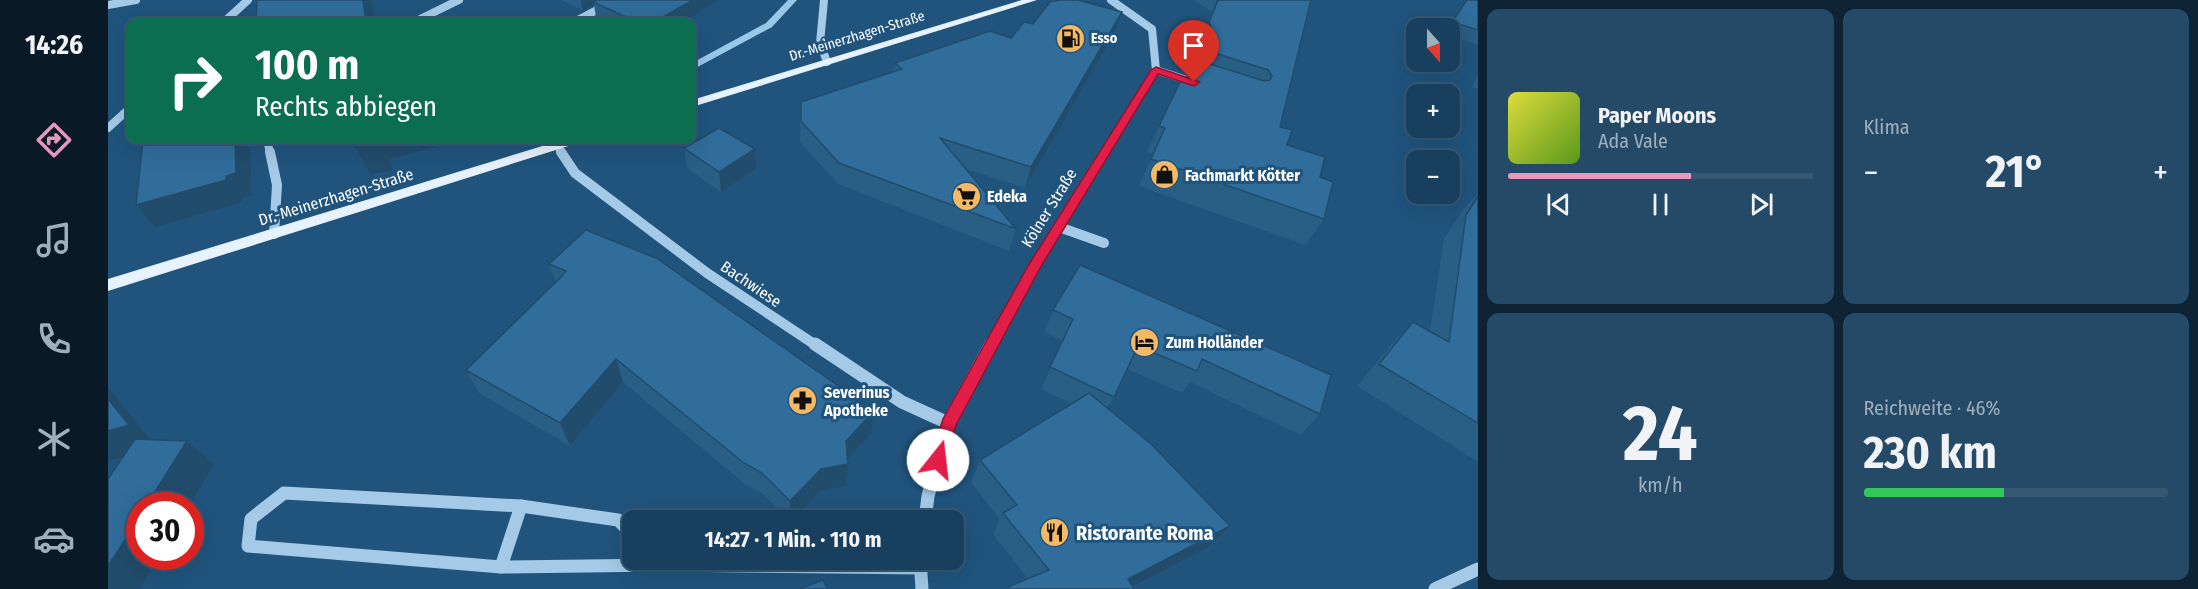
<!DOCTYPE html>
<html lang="de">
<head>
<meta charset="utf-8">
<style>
	body { margin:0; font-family:"Fira Sans Condensed",sans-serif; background:#254a67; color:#f1f3f6; height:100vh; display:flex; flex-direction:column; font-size:22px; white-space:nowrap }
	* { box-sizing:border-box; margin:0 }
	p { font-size:20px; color:#9fafbc }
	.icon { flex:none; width:33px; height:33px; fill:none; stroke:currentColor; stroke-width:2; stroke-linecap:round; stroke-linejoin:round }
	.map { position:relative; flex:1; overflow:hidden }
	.sheet { display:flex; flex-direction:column; gap:9px; padding:9px; background:#0d2334; width:720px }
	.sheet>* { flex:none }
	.banner { position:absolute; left:18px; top:18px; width:570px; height:126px; border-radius:12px; box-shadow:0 6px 24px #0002,0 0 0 2px #365873; background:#0b6e4f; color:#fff; overflow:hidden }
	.needle { width:39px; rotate:159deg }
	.buttons { position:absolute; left:1298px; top:18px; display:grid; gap:12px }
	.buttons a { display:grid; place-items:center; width:54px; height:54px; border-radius:12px; background:#183f5e; box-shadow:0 6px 24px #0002,0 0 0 2px #365873; font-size:30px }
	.speed { position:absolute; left:18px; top:492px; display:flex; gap:12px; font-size:30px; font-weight:700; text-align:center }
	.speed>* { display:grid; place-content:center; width:78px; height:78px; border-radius:50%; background:#183f5e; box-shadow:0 6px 24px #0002,0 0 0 2px #365873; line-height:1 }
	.speed .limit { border:9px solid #d22; background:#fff; color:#111 }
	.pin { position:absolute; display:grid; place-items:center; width:51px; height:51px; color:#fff; margin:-62px -26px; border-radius:50% 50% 50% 0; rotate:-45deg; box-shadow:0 0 6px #0007 }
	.pin .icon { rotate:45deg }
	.me { position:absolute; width:66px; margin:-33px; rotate:16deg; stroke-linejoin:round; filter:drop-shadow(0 0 4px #0008) }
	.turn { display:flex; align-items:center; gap:21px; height:126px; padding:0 30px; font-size:27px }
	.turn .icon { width:78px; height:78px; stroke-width:2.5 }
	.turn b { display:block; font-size:42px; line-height:51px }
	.big { font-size:45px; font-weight:700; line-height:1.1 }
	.sheet .tile { flex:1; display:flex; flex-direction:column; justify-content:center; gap:9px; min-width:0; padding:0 21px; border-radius:12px; background:#254a67 }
	.sheet .dial { align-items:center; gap:0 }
	.dial b { font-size:78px; line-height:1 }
	.song { display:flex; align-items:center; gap:18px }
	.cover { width:72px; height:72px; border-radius:9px; background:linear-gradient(135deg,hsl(60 70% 55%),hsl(90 70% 35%)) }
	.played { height:6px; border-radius:3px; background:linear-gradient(90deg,#e797bd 60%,#365873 60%) }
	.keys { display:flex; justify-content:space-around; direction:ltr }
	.heat { display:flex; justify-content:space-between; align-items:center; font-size:33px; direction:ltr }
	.charge { height:9px; border-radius:4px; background:linear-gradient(90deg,#34c759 46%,#365873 0) }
	.sheet .tiles { flex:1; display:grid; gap:9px; grid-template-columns:repeat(2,1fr) }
	.trip { position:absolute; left:514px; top:510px; width:342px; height:60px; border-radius:12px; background:#183f5e; box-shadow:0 6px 24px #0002,0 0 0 2px #365873; font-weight:700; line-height:60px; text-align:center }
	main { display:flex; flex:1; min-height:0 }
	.tab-bar { display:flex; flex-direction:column; width:108px; justify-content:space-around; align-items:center; background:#0a1926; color:#9fafbc }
	.tab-bar .icon { width:42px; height:42px }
	.tab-bar .current { color:#e797bd }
	.tab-bar b { font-size:27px; color:#f1f3f6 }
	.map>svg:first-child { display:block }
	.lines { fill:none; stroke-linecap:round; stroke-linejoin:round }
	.stream { fill:#98c7e8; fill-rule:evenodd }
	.minor-far2 { stroke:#a4cae7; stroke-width:8 }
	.minor-far1 { stroke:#a4cae7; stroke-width:10 }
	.minor { stroke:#a4cae7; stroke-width:13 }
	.major { fill:#e6f2fd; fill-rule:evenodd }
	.wall { fill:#295e85 }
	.shaded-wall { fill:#224c6c }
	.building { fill:#306d9b; stroke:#224c6c; stroke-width:1.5 }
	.route { fill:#e11d48; stroke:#92132f; stroke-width:1.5 }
	.labels { text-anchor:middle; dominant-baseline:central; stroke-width:6; stroke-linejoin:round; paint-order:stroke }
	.far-street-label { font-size:14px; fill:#fff; stroke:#20547d }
	.far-poi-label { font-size:14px; font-weight:bold; fill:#fff; stroke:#20547d; text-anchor:start }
	.poi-label { font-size:16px; font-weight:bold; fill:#fff; stroke:#20547d; text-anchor:start }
	.street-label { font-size:16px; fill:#fff; stroke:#20547d }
	.near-poi-label { font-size:20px; font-weight:bold; fill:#fff; stroke:#20547d; text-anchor:start }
</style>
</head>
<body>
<main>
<nav class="tab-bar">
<b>14:26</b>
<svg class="icon current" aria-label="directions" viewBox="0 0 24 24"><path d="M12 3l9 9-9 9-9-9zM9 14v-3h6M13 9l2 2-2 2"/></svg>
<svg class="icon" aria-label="music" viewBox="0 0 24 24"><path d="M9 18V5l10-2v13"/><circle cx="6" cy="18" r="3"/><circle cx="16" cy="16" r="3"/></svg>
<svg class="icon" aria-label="phone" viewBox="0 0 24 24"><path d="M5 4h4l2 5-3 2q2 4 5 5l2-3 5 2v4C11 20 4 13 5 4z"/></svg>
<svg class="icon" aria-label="climate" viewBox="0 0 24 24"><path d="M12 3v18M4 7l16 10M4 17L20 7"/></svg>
<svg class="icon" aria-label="car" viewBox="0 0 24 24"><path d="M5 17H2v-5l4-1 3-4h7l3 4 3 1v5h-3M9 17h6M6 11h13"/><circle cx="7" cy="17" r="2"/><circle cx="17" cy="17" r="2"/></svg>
</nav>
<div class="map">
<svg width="1370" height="589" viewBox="0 0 1370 589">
	<rect width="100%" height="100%" fill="#20547d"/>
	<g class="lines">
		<polygon class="stream" points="680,0 689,0 664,27 584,70 584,63 658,23"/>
		<g class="minor-far2">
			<polyline points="716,0 712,43 719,62"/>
			<polyline points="0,5 28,0"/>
			<polyline points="116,22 140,0"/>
			<polyline points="306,22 351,0"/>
			<polyline points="466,22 508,0"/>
			<polyline points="1048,70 1088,83"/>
			<polyline points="0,128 22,108"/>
			<polyline points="159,140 162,153"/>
			<polyline points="446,140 454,153"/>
			<polyline points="996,153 1048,70 1044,29 1003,0"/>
		</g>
		<g class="minor-far1">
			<polyline points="162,152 169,185 166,234"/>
			<polyline points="453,152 467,173 599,273 709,346"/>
			<polyline points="951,227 996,243"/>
			<polyline points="882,346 926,266 997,152"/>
		</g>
		<g class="minor">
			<polyline points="707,344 794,402 840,423"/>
			<polyline points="817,520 820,496 840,423 883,344"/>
			<polyline points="525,535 510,520 413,506 176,493 143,519 140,546 393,567 555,565 811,568"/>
			<polyline points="812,560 814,589"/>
			<polyline points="393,567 413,506"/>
			<polyline points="1327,589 1370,569"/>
		</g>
		<g class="major">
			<polygon points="914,0 929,0 584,107 584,100"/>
			<polygon points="454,140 472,140 470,143 0,291 0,279"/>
		</g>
	</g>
	<g class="wall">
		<polygon points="453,0 611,0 574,22 500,22 488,17 486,5 475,11"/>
		<polygon points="1086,0 1203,0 1172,127 1179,145 1212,177 1216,219 1197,245 1031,186 1045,154 1039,152 1051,126 1078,79 1104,12"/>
		<polygon points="1359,0 1370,0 1370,45 1341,35 1341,28 1339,28"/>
		<polygon points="925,24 1007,32 917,188 858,169 908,229 901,251 730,184 692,142 693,102 786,72 787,63 903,38"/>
		<polygon points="1370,74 1370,89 1364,87"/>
		<polygon points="576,148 648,169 613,192 579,168"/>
		<polygon points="1370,193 1370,462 1249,386 1283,345 1305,322 1322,331 1336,239 1355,210"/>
		<polygon points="478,230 766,411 763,434 740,459 738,486 712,491 684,520 681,520 655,494 638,485 515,382 462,446 371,393 358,370 448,283 441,264"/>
		<polygon points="972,265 1212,414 1192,435 1082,382 1074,393 1019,369 1006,397 999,409 1122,526 1101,547 1025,587 1026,589 899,589 900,587 920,579 885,534 892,519 863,483 872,460 964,404 933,389 955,341 936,332 945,310"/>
	</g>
	<g class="shaded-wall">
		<polygon points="255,0 264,0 267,22 258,22"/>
		<polygon points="473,0 495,0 485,2 486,5 475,11"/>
		<polygon points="585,0 611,0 574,22 546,22"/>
		<polygon points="1014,12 1007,32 917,188 923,167"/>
		<polygon points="127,140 141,140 144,195 134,198 134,202 47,227 28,205 118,176"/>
		<polygon points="269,140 351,140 282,159 284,170 263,175 247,147"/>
		<polygon points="647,149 648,169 613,192 611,172"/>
		<polygon points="508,359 515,382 462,446 452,423"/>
		<polygon points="0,387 50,449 0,461"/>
		<polygon points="766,411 763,434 736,463 738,441"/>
		<polygon points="79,441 106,464 81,506 38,506"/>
		<polygon points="740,464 738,486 712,491 684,520 682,520 682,501 713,469"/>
		<polygon points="32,517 32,556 51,556 32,589 0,589 0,566"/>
		<polygon points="1122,526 1101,547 1020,589 1020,579"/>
	</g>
	<g class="building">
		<polygon points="149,0 255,0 258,22 148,22"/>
		<polygon points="489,0 585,0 546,22 529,22 485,2"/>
		<polygon points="952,0 970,0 1014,12 923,167 832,138 908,229 731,163 693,121 693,102 794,69 787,63 882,31 903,38 916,22 925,24 942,2"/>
		<polygon points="1110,0 1203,0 1172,127 1184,130 1179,145 1217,157 1212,177 1225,182 1216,219 1043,159 1057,128 1051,126 1074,78 1078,79 1086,59 1156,81 1162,80 1164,76 1160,70 1091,48 1099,29 1104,30 1101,22"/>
		<polygon points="1359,0 1370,0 1370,30 1344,22"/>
		<polygon points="611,128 647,149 611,172 576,148"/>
		<polygon points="35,140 127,140 128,173 118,176 118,180 28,205"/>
		<polygon points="246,140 269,140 269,143 247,147"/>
		<polygon points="1370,196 1370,423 1271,364 1305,322 1341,342 1358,215"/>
		<polygon points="478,230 548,258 766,411 738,441 740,464 713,469 682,501 654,473 636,463 508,359 452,423 358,370 453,277 458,271 441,264"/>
		<polygon points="972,265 1223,375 1212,414 1094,359 1089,371 1030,346 1006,397 942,367 965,319 945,310"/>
		<polygon points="981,393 1043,444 1122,526 1020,579 1026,589 902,589 900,587 941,570 895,513 909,505 872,460"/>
		<polygon points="0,399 21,425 0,431"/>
		<polygon points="27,439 79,441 38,506 32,506 32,517 0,566 0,479"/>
		<polygon points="715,580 720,589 691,589"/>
	</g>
	<polygon class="route" points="1048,67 1092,82 1086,86 1050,74 932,268 848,425 836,465 830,467 825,465 822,460 835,419 920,266 1043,70"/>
	<defs>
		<symbol id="fuel-disc" viewBox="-11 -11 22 22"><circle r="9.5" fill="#f4b965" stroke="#20547d"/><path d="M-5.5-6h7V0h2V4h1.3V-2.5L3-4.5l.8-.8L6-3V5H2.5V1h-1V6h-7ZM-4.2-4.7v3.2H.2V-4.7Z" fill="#111"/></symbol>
		<symbol id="shop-disc" viewBox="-11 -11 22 22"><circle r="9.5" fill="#f4b965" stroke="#20547d"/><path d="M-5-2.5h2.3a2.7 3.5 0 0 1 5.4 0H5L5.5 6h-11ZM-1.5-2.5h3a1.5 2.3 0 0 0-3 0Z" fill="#111"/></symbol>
		<symbol id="supermarket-disc" viewBox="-11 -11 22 22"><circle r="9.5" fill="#f4b965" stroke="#20547d"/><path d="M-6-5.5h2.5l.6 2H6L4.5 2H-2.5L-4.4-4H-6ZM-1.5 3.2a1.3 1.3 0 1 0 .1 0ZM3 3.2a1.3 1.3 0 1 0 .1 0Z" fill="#111"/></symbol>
		<symbol id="hotel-disc" viewBox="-11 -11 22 22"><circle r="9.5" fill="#f4b965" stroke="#20547d"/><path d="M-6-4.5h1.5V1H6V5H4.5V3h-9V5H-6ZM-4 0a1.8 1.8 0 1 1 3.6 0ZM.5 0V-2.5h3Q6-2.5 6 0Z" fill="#111"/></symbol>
		<symbol id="pharmacy-disc" viewBox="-11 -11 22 22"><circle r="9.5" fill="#f4b965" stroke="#20547d"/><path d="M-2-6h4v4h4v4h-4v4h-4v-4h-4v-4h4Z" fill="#111"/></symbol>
		<symbol id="restaurant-disc" viewBox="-11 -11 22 22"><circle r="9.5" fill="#f4b965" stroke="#20547d"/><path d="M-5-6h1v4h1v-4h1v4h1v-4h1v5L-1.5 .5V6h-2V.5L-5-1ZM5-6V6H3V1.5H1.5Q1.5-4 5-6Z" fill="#111"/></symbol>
	</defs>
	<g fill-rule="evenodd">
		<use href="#fuel-disc" x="946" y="22" width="33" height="33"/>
		<use href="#shop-disc" x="1040" y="158" width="33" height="33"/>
		<use href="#supermarket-disc" x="842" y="180" width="33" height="33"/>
		<use href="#hotel-disc" x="1020" y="326" width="33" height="33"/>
		<use href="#pharmacy-disc" x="678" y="384" width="33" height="33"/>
		<use href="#restaurant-disc" x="930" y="516" width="33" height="33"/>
	</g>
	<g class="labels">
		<g class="far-street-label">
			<text transform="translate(749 36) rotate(-17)">Dr.-Meinerzhagen-Straße</text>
		</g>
		<g class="far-poi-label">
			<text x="983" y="38">Esso</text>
		</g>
		<g class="poi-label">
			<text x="1077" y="175">Fachmarkt Kötter</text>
			<text x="879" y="196">Edeka</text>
			<text x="1058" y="342">Zum Holländer</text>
			<text x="716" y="392">Severinus<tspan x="716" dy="18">Apotheke</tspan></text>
		</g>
		<g class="street-label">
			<text transform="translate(228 197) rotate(-17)">Dr.-Meinerzhagen-Straße</text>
			<text transform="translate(941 208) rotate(-58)">Kölner Straße</text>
			<text transform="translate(643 284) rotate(34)">Bachwiese</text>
		</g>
		<g class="near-poi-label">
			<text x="968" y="533">Ristorante Roma</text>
		</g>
	</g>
</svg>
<div class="buttons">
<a><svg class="needle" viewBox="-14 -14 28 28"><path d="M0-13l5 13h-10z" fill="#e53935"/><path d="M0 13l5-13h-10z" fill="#9fafbc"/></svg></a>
<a>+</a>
<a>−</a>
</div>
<div class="speed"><div class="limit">30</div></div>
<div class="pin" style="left:1086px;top:82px;background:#d93025"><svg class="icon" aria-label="arrive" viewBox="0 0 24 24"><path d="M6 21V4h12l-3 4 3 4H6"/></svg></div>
<svg class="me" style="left:830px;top:460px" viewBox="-20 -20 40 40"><circle r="19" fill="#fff"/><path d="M0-13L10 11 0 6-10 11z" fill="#e11d48"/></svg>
<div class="trip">14:27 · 1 Min. · 110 m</div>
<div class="banner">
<div class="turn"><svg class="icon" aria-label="right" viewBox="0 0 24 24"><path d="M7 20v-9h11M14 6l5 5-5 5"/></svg><div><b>100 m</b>Rechts abbiegen</div></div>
</div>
</div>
<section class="sheet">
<div class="tiles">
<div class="tile">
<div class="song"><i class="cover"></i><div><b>Paper Moons</b><p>Ada Vale</p></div></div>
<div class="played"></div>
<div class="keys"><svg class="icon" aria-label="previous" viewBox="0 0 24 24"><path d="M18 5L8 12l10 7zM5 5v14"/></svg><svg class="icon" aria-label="pause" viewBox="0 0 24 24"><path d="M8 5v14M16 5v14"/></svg><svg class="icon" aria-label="next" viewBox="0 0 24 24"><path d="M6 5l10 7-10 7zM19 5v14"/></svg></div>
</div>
<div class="tile"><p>Klima</p>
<div class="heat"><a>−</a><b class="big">21°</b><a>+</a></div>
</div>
<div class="tile dial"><b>24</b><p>km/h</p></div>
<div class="tile"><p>Reichweite · 46%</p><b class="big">230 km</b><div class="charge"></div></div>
</div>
</section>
</main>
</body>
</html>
